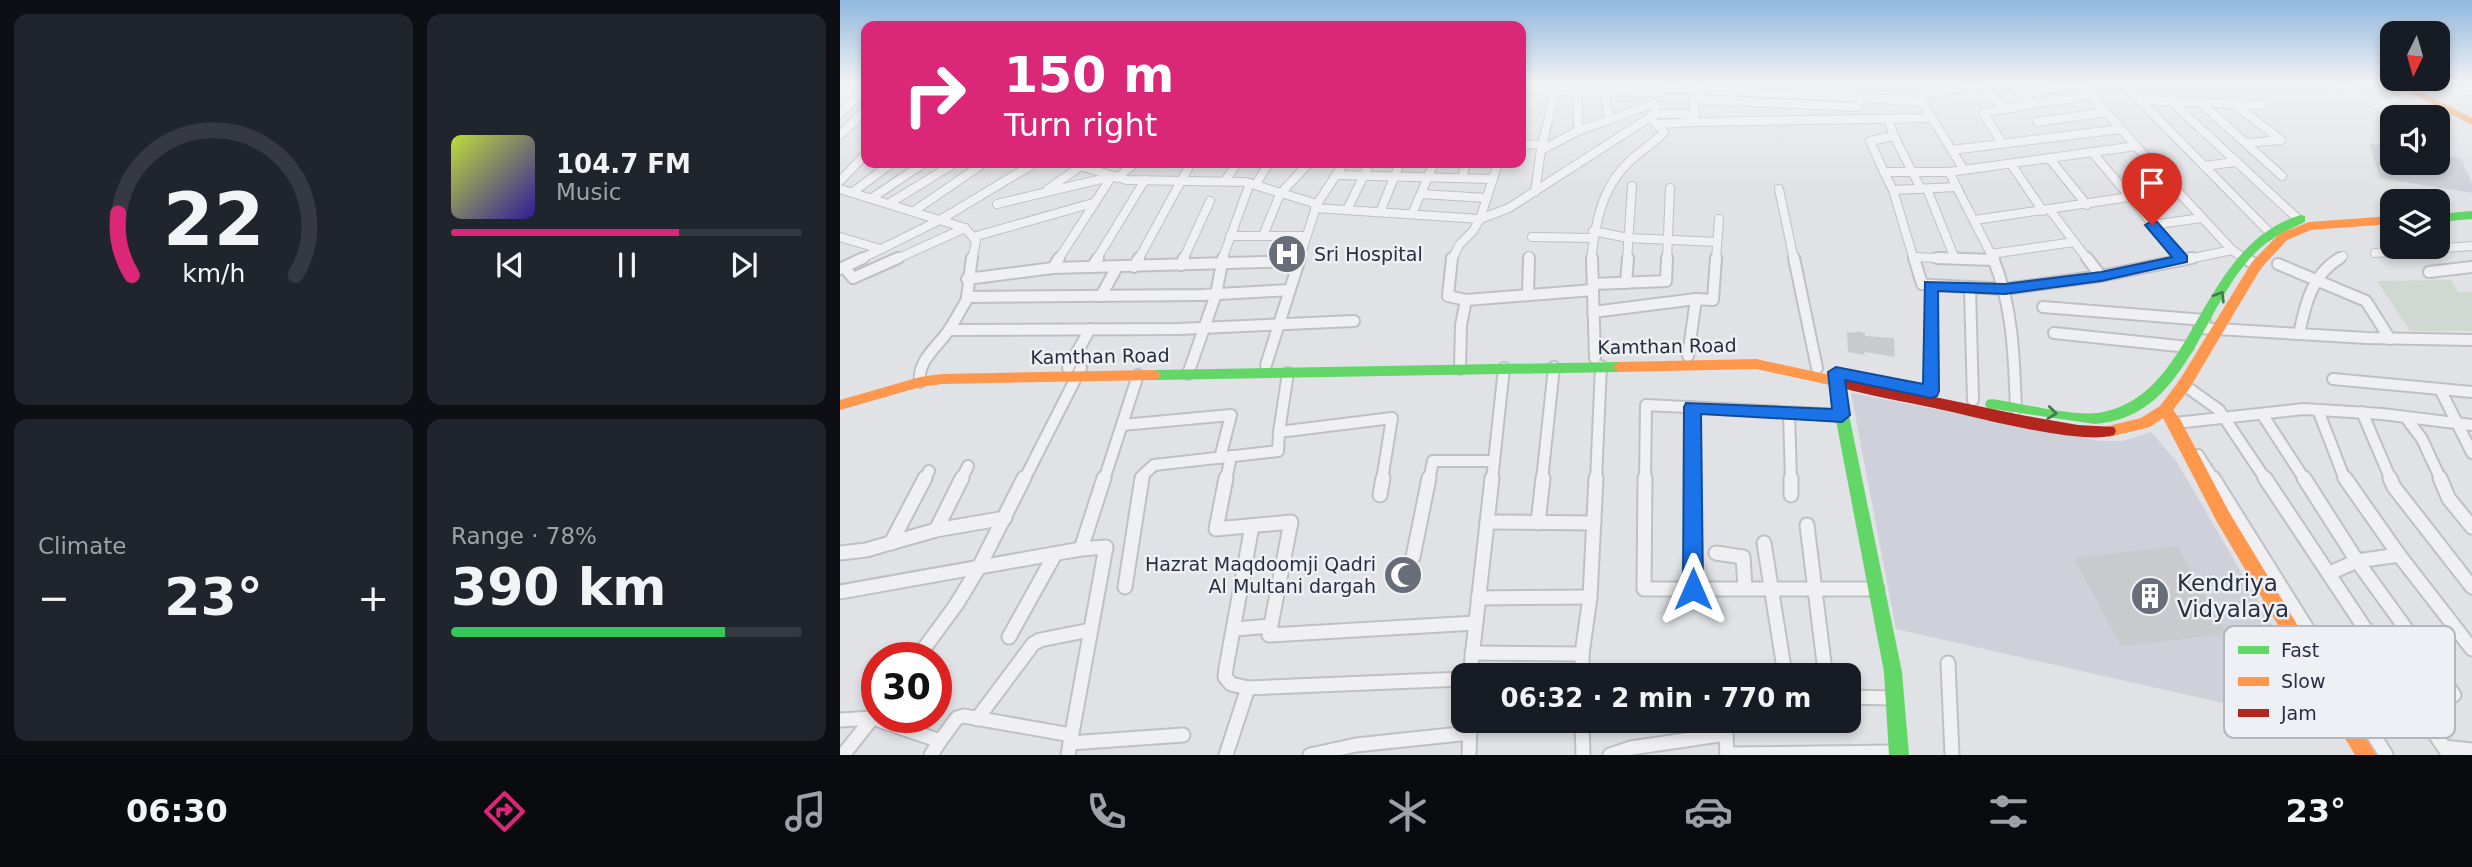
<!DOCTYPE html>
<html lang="en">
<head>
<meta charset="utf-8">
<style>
	body { margin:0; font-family:"DejaVu Sans",sans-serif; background:#20242c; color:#f1f3f6; height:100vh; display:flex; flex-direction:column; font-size:26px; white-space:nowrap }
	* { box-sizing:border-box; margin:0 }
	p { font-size:23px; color:#9ea1a6 }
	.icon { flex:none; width:38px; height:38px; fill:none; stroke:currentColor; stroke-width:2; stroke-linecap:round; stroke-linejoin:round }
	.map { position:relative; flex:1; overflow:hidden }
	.sheet { display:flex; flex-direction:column; gap:14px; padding:14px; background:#0d0f14; width:840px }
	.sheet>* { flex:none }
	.banner { position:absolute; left:21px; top:21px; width:665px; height:147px; border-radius:14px; box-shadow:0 4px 10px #0003; background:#db2777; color:#fff; overflow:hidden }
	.needle { width:46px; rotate:185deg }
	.fabs { position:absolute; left:1540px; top:21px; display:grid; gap:14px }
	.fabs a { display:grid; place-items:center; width:70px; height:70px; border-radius:14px; background:#171b24; box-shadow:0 4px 10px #0003; font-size:35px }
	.speed { position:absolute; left:21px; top:642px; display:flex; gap:14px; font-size:35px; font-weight:700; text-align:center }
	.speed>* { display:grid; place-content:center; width:91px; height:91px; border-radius:50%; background:#171b24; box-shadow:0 4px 10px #0003; line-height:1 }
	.speed .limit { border:10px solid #d22; background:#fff; color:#111 }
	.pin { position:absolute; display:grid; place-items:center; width:60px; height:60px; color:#fff; margin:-72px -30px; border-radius:50% 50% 50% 0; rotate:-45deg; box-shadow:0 0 7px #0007 }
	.pin .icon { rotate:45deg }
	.me { position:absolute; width:77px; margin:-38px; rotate:0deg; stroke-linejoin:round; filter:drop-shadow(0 0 5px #0008) }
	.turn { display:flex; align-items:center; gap:24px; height:147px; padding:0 28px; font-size:32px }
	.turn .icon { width:91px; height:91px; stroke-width:2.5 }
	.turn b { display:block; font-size:49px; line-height:60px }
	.big { font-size:52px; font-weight:600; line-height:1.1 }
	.sheet .card { flex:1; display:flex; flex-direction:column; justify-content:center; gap:10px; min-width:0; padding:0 24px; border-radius:14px; background:#20242c }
	.sheet .dial { align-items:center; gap:0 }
	.dial svg { height:182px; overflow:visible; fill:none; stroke:#363941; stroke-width:7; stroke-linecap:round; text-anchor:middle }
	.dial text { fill:#f1f3f6; stroke:none }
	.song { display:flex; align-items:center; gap:21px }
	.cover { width:84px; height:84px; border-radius:10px; background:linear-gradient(135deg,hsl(70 70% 55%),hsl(250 70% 35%)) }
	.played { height:7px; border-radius:4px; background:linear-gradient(90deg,#db2777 65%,#363941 65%) }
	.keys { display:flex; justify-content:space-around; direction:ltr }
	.heat { display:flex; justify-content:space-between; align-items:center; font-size:38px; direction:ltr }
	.charge { height:10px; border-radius:5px; background:linear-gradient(90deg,#34c759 78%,#363941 0) }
	.sheet .tiles { flex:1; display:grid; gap:14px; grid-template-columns:repeat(2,1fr) }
	.trip { position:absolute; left:611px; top:663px; width:410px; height:70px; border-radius:14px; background:#171b24; box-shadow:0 4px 10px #0003; font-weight:600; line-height:70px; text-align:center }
	.dock { display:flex; height:112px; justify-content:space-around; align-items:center; background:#090b0e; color:#9ea1a6 }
	.dock .icon { width:49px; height:49px }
	.dock .on { color:#db2777 }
	.dock b { font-size:32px; color:#f1f3f6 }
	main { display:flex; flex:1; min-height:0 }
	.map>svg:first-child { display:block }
	.built { fill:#ced1d9 }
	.green { fill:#d0d9d1 }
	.building { fill:#c9cace }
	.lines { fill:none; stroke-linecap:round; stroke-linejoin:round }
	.street-far2-casing { stroke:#bfc0c4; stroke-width:10 }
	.street-far1-casing { stroke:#bfc0c4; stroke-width:14 }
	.street-casing { stroke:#bfc0c4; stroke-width:17 }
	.street-far2 { stroke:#f0f0f2; stroke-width:8 }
	.street-far1 { stroke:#f0f0f2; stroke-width:10 }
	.street { stroke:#f0f0f2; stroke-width:13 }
	.fast { fill:#63d668; fill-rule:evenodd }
	.slow { fill:#ff974d; fill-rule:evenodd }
	.jam { fill:#b3261e; fill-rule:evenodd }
	.oneway { stroke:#437a51 }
	.route { fill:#1a73e8; stroke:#114b97; stroke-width:2 }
	.labels { text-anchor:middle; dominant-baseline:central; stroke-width:5; stroke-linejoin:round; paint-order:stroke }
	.poi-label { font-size:19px; fill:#282f3e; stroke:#eef0f5; text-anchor:start }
	.street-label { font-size:19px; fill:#282f3e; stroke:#eef0f5 }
	.near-poi-label { font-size:23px; fill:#282f3e; stroke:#eef0f5; text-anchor:start }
	.key { fill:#eef0f5; stroke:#b3b6be; stroke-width:2 }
	.key-label { font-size:19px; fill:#282f3e }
</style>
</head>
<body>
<main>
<section class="sheet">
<div class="tiles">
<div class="card dial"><svg viewBox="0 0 100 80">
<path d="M14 69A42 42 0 1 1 86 69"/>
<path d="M14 69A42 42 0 0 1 8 42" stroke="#db2777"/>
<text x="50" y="56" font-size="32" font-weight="700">22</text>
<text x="50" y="72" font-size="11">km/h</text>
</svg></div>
<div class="card">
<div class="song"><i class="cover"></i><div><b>104.7 FM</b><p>Music</p></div></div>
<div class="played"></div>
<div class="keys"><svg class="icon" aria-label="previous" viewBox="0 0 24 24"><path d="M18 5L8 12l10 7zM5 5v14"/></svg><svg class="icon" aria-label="pause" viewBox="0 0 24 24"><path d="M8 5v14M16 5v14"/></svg><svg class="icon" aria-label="next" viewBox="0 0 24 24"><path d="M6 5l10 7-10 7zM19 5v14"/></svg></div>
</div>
<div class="card"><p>Climate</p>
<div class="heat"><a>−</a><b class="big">23°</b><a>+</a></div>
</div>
<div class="card"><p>Range · 78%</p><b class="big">390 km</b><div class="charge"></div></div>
</div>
</section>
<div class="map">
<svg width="1632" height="755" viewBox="0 0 1632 755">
	<rect width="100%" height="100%" fill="#e0e2e6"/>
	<g class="built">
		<polygon points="1529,143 1552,147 1552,163 1598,163 1598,155 1621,158 1632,184 1632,193 1540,178"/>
		<polygon points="1011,393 1260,441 1283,441 1311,432 1336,461 1493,728 1056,629"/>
	</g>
	<polygon class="green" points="1611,280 1618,292 1632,292 1632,331 1570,331 1537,281"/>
	<g class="building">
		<polygon points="1016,331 1025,333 1025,336 1054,338 1055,357 1024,352 1025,355 1008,352 1007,332 1017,333"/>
		<polygon points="1337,546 1386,634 1281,646 1234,558"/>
	</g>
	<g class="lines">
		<defs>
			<g id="street-far2">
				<polyline points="766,82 765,100 770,118"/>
				<polyline points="861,82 861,88 854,99 1018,107 1017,97 1082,102"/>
				<polyline points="1051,82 1068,83 1073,89"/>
				<polyline points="1170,82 1193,104 1251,95"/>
				<polyline points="1239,82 1296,146"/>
				<polyline points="1282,82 1429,232 1438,238"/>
				<polyline points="1139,84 1164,108"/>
				<polyline points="0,86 3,82"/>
				<polyline points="1500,87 1516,82"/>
				<polyline points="821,88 1017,97"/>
				<polyline points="681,90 715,91 701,150 738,131 815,103"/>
				<polyline points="715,91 821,92"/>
				<polyline points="737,91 738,131"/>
				<polyline points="1583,92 1632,91"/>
				<polyline points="1181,94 1240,83"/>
				<polyline points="854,99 855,122 1092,118"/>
				<polyline points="1300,100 1421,105"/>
				<polyline points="1330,100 1458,219"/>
				<polyline points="1359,101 1442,176"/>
				<polyline points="1393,103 1441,140 1408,143"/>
				<polyline points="815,108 815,114 855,114"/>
				<polyline points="0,114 26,88"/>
				<polyline points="1557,117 1538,106 1574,92"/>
				<polyline points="1197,122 1267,112"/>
				<polyline points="818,124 855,122"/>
				<polyline points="0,135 26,110"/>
				<polyline points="1054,136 1081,189"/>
				<polyline points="681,144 703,145"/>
				<polyline points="1163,144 1143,113 1193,104"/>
				<polyline points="1112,150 1281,129"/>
				<polyline points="1252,152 1342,259"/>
				<polyline points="1209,158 1247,205"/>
				<polyline points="230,163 287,180 405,182 477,204"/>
				<polyline points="1171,164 1203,211"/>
				<polyline points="1364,166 1395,162"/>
				<polyline points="1124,170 1079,97 1146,82"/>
				<polyline points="1044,172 1030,141 1054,136 1048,119"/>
				<polyline points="496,175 653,179"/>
				<polyline points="277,178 295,163"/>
				<polyline points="622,178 626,163"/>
				<polyline points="0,181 26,154"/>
				<polyline points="385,181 397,163"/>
				<polyline points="416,184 429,163"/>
				<polyline points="0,189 125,228 136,241 132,260"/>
				<polyline points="208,189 244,164"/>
				<polyline points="939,189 954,260"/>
				<polyline points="1087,189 1115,259"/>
				<polyline points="1053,190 1117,187"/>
				<polyline points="13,192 52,163"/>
				<polyline points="695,192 701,150"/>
				<polyline points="582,194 647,198"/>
				<polyline points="32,198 84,163"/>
				<polyline points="50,203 115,163"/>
				<polyline points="157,204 270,177"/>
				<polyline points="475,208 640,219 658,163"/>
				<polyline points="507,210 530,163"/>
				<polyline points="1210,210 1248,260"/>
				<polyline points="74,211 144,163"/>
				<polyline points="540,212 560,163"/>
				<polyline points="572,214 594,163"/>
				<polyline points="1135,220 1336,190"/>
				<polyline points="1312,225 1361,218"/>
				<polyline points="753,231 788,238 877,242"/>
				<polyline points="390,236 466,236"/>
				<polyline points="423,236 440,194 469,163"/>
				<polyline points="0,237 40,249"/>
				<polyline points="133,237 253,203"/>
				<polyline points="692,237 753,238"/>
				<polyline points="1535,253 1632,246"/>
				<polyline points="1151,254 1234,242"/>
				<polyline points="1074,257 1144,260"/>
				<polyline points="19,260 100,220 195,163"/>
				<polyline points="54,260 125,228"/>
				<polyline points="218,260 272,176"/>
				<polyline points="256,260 305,180"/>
				<polyline points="298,260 351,163"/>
				<polyline points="343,260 370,201"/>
				<polyline points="382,260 410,183"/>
				<polyline points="459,260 477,204 504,163"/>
				<polyline points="612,260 619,245 633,231 640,219 669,208 815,114"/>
				<polyline points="689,260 689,256"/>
				<path d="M 751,260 C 755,226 761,189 787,164 C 798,152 813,144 824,132 L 810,117"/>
				<polyline points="787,260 792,186"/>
				<polyline points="827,260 830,188"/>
				<polyline points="876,260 879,219"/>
				<polyline points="1074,260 1053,190 1044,172 1109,172"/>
				<polyline points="1154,260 1109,172 1296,146 1392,250 1407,260"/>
				<polyline points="1344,260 1392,250"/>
				<polyline points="1497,260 1503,256"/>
			</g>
			<g id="street-far1">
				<polyline points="612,258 608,296 626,300 753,290"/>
				<polyline points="752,258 755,358"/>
				<polyline points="954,258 977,368"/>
				<polyline points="1074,258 1082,284 1091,285"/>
				<polyline points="1097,258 1154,260"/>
				<path d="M 1153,258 C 1173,307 1174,356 1176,409"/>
				<polyline points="1247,258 1261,276"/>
				<polyline points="1405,258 1416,265"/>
				<polyline points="1438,264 1526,301 1550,339"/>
				<polyline points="341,265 344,258"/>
				<polyline points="4,267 13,278 58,258"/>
				<polyline points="252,267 258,258"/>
				<polyline points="294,267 299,258"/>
				<polyline points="213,268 219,258"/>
				<polyline points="0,269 23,258"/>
				<polyline points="1589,272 1632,267"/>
				<polyline points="127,279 213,268 457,261"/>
				<polyline points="786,283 788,258"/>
				<polyline points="753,284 826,281 827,258"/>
				<polyline points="1130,288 1133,400"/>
				<polyline points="688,295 689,258"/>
				<polyline points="261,296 277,267"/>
				<polyline points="128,297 361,295 450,290"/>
				<polyline points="1203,307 1365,320"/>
				<polyline points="753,312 856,299"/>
				<polyline points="1359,328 1527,338 1632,340"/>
				<polyline points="109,330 338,329 514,321"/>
				<polyline points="1214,333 1348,347"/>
				<path d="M 1459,334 C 1465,305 1472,274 1500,258"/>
				<polyline points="848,356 856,299 873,300 876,258"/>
				<polyline points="426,365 460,258"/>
				<polyline points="228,368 250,329"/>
				<polyline points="620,369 621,325 626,300"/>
				<polyline points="448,373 439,432 552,418 542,480"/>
				<polyline points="348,374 376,294 383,258"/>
				<polyline points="1493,379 1632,392"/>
				<path d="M 80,382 C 77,361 98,346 109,330 C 115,321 120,311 126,301 C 128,296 130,268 132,258"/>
				<polyline points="1344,385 1379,410 1426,480"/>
				<polyline points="1600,389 1632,453"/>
				<polyline points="1091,391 1091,285 1165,289 1261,276 1352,258"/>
				<polyline points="852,407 852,480"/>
				<polyline points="1478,410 1505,480"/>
				<polyline points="1522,412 1551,480"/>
				<polyline points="949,413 951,480"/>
				<polyline points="1422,414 1465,480"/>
				<polyline points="1567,419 1582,439 1601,480"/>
				<polyline points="1335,423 1464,409 1542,414 1632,425"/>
				<polyline points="282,425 391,415 380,458"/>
				<polyline points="1358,455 1374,480"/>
				<polyline points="84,480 89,471"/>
				<polyline points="121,480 128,466"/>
				<polyline points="184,480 241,368"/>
				<polyline points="264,480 298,375"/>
				<polyline points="302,480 303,475 314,465 438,451 439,432"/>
				<polyline points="386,480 391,456"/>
				<polyline points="589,480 593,461 654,461"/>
				<polyline points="652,480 664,368"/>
				<polyline points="702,480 714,367"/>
				<polyline points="756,480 761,366"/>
				<polyline points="805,480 806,405 1002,415"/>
			</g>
			<g id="street">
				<polyline points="386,478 376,529 451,522 429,635 635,623"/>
				<polyline points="805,478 804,589 1037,589"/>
				<polyline points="852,478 853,589"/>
				<polyline points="951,478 951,495"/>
				<polyline points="1373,478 1546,755"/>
				<polyline points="1425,478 1609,755"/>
				<polyline points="1464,478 1517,561 1614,695"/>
				<polyline points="1505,478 1559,555"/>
				<polyline points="1550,478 1554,487 1632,587"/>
				<polyline points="1600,478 1609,499 1632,527"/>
				<polyline points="540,495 543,478"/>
				<polyline points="647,522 754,523"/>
				<polyline points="698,523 703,478"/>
				<polyline points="967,525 985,671"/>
				<polyline points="412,526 386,668 385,677 391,684 408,688 623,679"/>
				<polyline points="96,530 122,478"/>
				<polyline points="51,543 85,478"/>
				<polyline points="924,543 944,668"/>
				<polyline points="0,553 26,550 96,530 165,518"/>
				<polyline points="876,553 903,557 905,587"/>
				<polyline points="573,557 589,478"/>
				<polyline points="1490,573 1517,561 1559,555 1632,649"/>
				<polyline points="285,587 302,478"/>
				<polyline points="0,592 241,549"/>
				<polyline points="638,598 750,597"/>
				<polyline points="395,629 431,626"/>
				<polyline points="169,637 214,556"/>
				<polyline points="632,653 742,654"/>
				<polyline points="77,658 116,605 138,569 184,478"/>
				<polyline points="1108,663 1112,755"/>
				<polyline points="630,676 652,478"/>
				<polyline points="742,676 742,654 750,597 756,478"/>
				<polyline points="1008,697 1055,698"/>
				<polyline points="137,719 193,644 200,640 250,630"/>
				<polyline points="0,720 33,718 100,741 91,755"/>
				<polyline points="742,721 743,755"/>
				<polyline points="100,741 117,718 124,716 231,735"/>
				<polyline points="230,743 343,735"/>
				<polyline points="1604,747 1632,750"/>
				<polyline points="887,754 1058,752"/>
				<polyline points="3,755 34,716"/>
				<polyline points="228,755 266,547 241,549 264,478"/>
				<polyline points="386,755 408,688"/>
				<polyline points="470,755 516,745 630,733"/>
				<polyline points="629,755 630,721"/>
				<polyline points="770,755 791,748 886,734 887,755"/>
			</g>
		</defs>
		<use href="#street-far2" class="street-far2-casing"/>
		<use href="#street-far1" class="street-far1-casing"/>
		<use href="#street" class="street-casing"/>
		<use href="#street-far2" class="street-far2"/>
		<use href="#street-far1" class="street-far1"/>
		<use href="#street" class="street"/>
		<g class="fast">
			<polygon points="1632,211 1632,219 1598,222 1598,214"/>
			<path d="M 1461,215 L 1465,216 L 1465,222 C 1447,230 1429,239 1415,253 C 1361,307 1348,417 1255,424 L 1147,408 L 1145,404 L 1147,400 L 1152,399 C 1180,403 1238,418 1263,412 C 1358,393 1357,246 1461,215 Z"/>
			<polygon points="779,362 786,367 779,372 315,380 308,375 315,370"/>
			<polygon points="996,367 1003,372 1009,415 1062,672 1069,755 1049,755 1044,672 995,415 989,372"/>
		</g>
		<g class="slow">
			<polygon points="1550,82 1563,82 1632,118 1632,125"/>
			<polygon points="1552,216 1552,224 1471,230 1447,240 1421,268 1349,389 1333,410 1340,419 1389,512 1536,755 1515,755 1377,522 1323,418 1310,427 1269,437 1264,435 1262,431 1264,427 1301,418 1320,406 1339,381 1412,262 1439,234 1469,222"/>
			<polygon points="916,359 1004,378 1011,383 1004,388 916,369 779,372 772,367 779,362"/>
			<polygon points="315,370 322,375 315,380 102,384 80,387 0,410 0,400 80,377 102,374"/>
		</g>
		<path class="jam" d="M 1004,378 L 1181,415 L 1238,425 L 1274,427 L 1276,431 L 1274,435 C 1240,446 1133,416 1094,408 C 1062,401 1030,396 999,387 L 997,383 Z"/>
	</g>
	<defs><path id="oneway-chevron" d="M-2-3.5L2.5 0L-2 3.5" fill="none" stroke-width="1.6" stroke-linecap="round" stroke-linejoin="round" transform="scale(1.75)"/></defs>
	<g class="oneway">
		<use href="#oneway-chevron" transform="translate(1380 296) rotate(-58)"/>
		<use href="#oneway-chevron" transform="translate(1212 413) rotate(7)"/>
	</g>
	<linearGradient id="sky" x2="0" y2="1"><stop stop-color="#91b8de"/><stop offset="0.44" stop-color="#f1f2f4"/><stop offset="1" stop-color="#f1f2f4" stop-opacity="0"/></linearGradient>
	<rect width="1632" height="188" fill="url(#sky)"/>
	<polygon class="route" points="1312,221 1317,222 1347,256 1347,262 1261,281 1165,294 1098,291 1099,391 1097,396 1091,398 1005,380 1010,415 1002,422 861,414 863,589 860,595 853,598 846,595 843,589 844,407 846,403 992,409 988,372 996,367 1083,384 1085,282 1165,284 1261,272 1332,257 1305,225"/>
	<defs>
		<symbol id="hospital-disc" viewBox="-11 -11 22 22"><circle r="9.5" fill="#686e79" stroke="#eef0f5"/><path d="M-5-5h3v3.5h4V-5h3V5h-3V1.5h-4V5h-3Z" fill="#fff"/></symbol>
		<symbol id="mosque-disc" viewBox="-11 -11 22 22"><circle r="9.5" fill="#686e79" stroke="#eef0f5"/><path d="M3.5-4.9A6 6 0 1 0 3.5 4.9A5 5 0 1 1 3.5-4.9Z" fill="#fff"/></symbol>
		<symbol id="building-disc" viewBox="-11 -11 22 22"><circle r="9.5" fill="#686e79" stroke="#eef0f5"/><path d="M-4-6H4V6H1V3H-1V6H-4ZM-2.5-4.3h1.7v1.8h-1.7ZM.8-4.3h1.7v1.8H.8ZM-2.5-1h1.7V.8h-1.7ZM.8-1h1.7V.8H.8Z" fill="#fff"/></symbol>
	</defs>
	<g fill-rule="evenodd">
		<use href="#hospital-disc" x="425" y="232" width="44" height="44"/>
		<use href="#mosque-disc" x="541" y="553" width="44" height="44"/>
		<use href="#building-disc" x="1288" y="574" width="44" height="44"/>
	</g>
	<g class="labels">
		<g class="poi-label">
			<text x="474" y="254">Sri Hospital</text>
			<text x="536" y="564" text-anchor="end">Hazrat Maqdoomji Qadri<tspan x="536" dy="22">Al Multani dargah</tspan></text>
		</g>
		<g class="street-label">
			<text transform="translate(827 346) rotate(-1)">Kamthan Road</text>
			<text transform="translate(260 356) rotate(-1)">Kamthan Road</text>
		</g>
		<g class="near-poi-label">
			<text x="1337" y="583">Kendriya<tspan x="1337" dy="26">Vidyalaya</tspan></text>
		</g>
	</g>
	<rect x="1384" y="626" width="231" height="112" rx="10" class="key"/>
	<rect x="1398" y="646" width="31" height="8" fill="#63d668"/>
	<rect x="1398" y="677" width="31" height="9" fill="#ff974d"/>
	<rect x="1398" y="709" width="31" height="8" fill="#b3261e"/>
	<g class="key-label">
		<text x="1441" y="657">Fast</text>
		<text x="1441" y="688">Slow</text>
		<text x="1441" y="720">Jam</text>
	</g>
</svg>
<div class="fabs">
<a><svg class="needle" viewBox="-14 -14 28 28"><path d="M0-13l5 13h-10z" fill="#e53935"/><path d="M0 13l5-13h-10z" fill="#9ea1a6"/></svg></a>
<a><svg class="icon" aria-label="sound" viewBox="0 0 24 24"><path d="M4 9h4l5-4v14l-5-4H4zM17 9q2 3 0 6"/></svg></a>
<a><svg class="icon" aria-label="layers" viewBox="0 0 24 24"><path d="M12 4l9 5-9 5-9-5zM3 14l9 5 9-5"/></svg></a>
</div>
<div class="speed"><div class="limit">30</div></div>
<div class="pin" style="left:1312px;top:225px;background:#d93025"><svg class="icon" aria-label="arrive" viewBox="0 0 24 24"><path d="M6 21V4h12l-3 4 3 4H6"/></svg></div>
<svg class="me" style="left:853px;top:589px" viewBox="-20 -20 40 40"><path d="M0-17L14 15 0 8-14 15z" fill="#1a73e8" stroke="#fff" stroke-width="4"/></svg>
<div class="trip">06:32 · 2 min · 770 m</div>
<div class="banner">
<div class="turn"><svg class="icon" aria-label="right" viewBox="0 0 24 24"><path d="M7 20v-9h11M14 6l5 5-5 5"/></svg><div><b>150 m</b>Turn right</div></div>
</div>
</div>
</main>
<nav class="dock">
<b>06:30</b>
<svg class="icon on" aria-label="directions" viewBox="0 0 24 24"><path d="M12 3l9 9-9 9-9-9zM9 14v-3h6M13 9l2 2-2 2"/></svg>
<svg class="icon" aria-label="music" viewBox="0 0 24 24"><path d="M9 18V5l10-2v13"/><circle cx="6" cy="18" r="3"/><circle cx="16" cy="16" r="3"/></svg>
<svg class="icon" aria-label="phone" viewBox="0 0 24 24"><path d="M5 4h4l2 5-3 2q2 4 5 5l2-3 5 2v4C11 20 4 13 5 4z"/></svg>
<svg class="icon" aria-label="climate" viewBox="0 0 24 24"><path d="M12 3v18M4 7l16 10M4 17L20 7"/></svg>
<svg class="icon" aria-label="car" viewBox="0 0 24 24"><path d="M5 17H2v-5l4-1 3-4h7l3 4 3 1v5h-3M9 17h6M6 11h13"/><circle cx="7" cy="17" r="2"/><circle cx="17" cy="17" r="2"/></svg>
<svg class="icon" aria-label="filters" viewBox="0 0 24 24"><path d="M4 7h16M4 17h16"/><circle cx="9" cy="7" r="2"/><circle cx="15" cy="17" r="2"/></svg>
<b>23°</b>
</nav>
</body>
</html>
